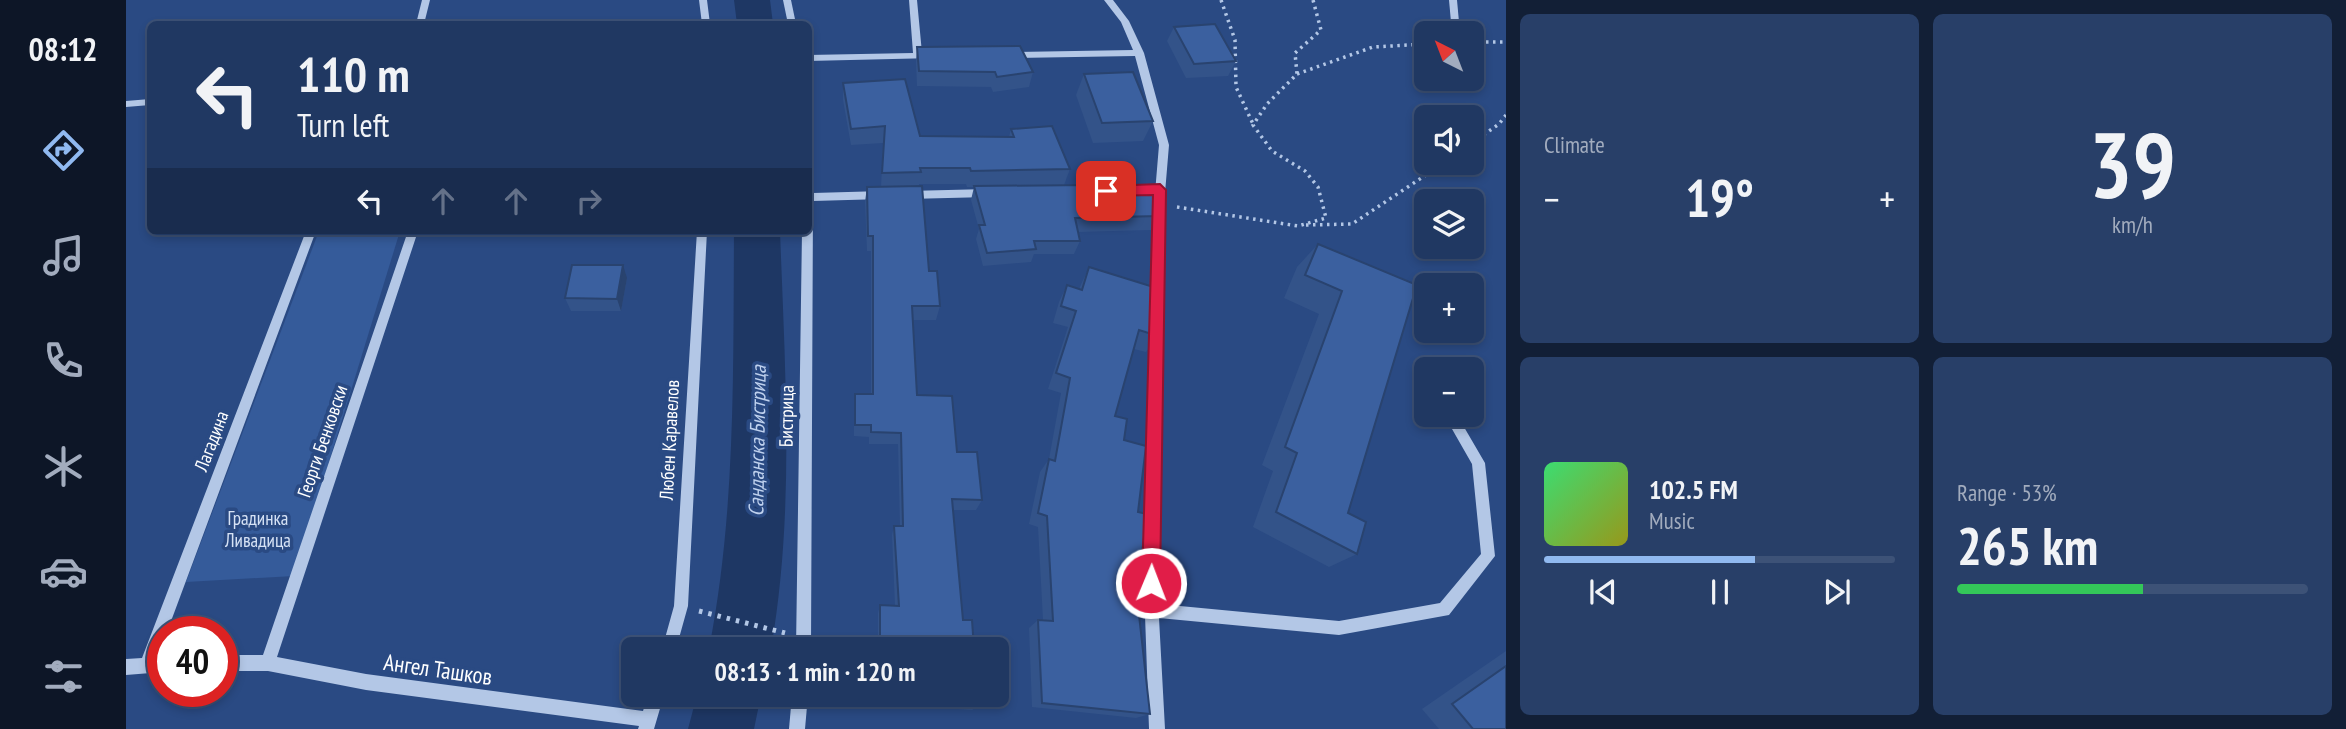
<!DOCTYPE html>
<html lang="en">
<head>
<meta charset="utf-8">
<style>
	body { margin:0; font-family:"PT Sans Narrow",sans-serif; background:#283f68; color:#f1f3f6; height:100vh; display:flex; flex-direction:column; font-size:26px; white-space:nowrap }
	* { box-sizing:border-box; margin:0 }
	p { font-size:23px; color:#a2acbe }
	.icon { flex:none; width:38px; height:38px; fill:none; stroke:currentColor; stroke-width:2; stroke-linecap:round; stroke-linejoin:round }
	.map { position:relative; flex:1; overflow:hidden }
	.drawer { display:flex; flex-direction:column; gap:14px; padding:14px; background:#121f36; width:840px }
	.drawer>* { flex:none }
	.top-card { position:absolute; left:21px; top:21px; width:665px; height:214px; border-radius:10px; box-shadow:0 4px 10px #0003,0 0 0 2px #3d5277; background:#203862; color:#f1f3f6; overflow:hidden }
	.needle { width:46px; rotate:318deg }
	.controls { position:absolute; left:1288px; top:21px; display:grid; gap:14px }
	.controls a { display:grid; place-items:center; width:70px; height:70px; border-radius:10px; background:#203862; box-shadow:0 4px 10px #0003,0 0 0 2px #3d5277; font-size:35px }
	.speed { position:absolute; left:21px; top:616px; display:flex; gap:14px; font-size:35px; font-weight:700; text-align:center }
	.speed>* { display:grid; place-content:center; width:91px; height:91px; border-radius:50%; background:#203862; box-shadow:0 4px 10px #0003,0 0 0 2px #3d5277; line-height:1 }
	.speed .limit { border:10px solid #d22; background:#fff; color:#111 }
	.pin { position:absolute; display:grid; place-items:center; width:60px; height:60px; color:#fff; margin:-30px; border-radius:14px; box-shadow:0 4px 10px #0006 }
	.me { position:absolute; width:77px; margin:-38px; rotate:1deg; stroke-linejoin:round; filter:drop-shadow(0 0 5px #0008) }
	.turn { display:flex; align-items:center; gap:24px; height:147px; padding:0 35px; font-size:32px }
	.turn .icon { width:91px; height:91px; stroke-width:2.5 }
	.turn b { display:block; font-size:49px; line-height:60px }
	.lanes { display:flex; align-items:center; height:66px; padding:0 35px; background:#0003; justify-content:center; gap:35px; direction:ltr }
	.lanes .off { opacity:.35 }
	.big { font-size:52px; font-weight:700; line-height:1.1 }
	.drawer .card { flex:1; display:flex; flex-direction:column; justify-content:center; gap:10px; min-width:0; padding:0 24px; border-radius:10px; background:#283f68 }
	.drawer .dial { align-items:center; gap:0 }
	.dial b { font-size:91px; line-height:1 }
	.song { display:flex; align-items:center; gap:21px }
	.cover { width:84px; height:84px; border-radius:10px; background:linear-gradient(135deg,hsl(140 70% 55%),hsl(60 70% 35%)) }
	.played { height:7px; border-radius:4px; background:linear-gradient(90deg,#90b9f0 60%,#3d5277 60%) }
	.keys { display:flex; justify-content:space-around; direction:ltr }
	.heat { display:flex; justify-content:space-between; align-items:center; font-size:38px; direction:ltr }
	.charge { height:10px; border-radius:5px; background:linear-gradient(90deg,#34c759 53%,#3d5277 0) }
	.drawer .tiles { flex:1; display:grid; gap:14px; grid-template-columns:repeat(2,1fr) }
	.trip { position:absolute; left:495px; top:637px; width:388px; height:70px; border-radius:10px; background:#203862; box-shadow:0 4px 10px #0003,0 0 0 2px #3d5277; font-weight:700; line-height:70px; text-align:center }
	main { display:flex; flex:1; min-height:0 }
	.tab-bar { display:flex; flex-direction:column; width:126px; justify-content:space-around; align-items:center; background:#0d1627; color:#a2acbe }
	.tab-bar .icon { width:49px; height:49px }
	.tab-bar .selected { color:#90b9f0 }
	.tab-bar b { font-size:32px; color:#f1f3f6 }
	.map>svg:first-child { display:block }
	.green { fill:#355b9a }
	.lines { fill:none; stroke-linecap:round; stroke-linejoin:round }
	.river { fill:#1e3764; fill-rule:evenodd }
	.path-far1 { stroke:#b3c7e6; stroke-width:3.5; stroke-dasharray:2.5 4.5; stroke-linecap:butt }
	.path { stroke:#b3c7e6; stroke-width:5; stroke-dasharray:3.5 6; stroke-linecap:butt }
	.minor { fill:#b3c7e6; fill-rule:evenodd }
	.wall { fill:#335389 }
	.shaded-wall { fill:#29436f }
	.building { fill:#3b609f; stroke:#29436f; stroke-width:2 }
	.route { fill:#e11d48; stroke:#92132f; stroke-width:2 }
	.labels { text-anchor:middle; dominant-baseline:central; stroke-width:7; stroke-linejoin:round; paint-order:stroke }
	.street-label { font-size:19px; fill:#fff; stroke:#2a4a83 }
	.park-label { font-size:19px; fill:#d6e2f5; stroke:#2a4a83 }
	.water-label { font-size:21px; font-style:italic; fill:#bfd1ee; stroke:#2a4a83 }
	.near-street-label { font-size:23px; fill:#fff; stroke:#2a4a83 }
</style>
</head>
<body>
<main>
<nav class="tab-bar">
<b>08:12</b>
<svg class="icon selected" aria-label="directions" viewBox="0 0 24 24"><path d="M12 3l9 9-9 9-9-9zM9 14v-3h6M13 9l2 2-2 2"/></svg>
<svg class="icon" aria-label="music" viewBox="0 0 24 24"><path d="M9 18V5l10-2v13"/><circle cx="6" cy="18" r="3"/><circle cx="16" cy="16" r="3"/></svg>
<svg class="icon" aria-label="phone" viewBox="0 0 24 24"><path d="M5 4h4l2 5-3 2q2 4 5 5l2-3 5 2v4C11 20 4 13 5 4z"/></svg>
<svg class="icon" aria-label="climate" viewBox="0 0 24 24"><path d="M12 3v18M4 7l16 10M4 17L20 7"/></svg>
<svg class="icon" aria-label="car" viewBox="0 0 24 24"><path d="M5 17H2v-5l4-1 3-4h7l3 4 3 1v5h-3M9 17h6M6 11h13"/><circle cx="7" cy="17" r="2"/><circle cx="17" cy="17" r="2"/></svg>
<svg class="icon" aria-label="filters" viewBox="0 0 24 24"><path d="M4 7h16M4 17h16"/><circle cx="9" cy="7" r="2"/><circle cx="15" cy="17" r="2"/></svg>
</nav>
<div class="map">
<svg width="1380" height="729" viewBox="0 0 1380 729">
	<rect width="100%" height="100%" fill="#2a4a83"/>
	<polygon class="green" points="193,231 274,231 168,576 60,582"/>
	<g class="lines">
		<g class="river">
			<polygon points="608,0 644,0 647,24 611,24"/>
			<path d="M 608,231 L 654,231 C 659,371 669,510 645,649 L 583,649 C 610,510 607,372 608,231 Z"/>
			<polygon points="571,695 635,695 628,729 562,729"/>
		</g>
		<g class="path-far1">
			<polyline points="1095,0 1109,40 1110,87 1127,124"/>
			<polyline points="1346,42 1380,42"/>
			<polyline points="1171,74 1247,47 1300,44"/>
			<polyline points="1346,143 1373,124 1380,115"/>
			<polyline points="1051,207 1172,226 1200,218 1192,187 1179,171 1146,151 1127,125 1141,104 1171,74 1169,53 1195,30 1187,0"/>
			<polyline points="1180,225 1226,224 1318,163"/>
		</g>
		<polyline class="path" points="573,611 659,633"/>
		<g class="minor">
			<polygon points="296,0 304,0 298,24 290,24"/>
			<polygon points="573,0 581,0 584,24 576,24"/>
			<polygon points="657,0 665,0 670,24 662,24"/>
			<polygon points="783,0 791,0 796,53 809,54 809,58 682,61 682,55 787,53"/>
			<polygon points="978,0 987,0 1003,21 1018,53 1043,145 1038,205 1037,302 1031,307 1025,302 1028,205 1033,145 1009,56 884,58 879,55 884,52 1007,50 995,22"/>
			<polygon points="1323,0 1331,0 1334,33 1326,33"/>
			<polygon points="24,99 24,105 0,107 0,101"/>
			<polygon points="682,180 687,184 687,193 757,191 762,195 757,199 687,201 685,649 670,649 676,231 682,231"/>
			<polygon points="1005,186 1010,190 1005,194 950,195 945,191 950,187"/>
			<polygon points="862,189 867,193 862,197 782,199 777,195 782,191"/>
			<polygon points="180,231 190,231 41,632 37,632 37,642 31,657 37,656 37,672 0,675 0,659 16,658"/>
			<polygon points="282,231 292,231 151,657 240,674 517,711 522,695 538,695 528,729 512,729 513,726 240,690 142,671 96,671 96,655 137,655"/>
			<polygon points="571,231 581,231 562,606 550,649 536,649 548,606"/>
			<polygon points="1030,319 1034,321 1036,324 1032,568 1030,573 1025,575 1020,573 1018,568 1024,324 1026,321"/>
			<polygon points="1318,415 1331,415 1359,463 1369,556 1323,615 1213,635 1033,618 1039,729 1023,729 1019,615 1017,610 1020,588 1025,586 1030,588 1033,604 1213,621 1314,603 1355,554 1346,464"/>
			<polygon points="666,695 682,695 679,729 663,729"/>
		</g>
	</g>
	<g class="wall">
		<polygon points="1048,27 1110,61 1102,76 1060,78 1041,41"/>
		<polygon points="791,47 907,72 903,87 867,92 865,87 791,86 790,62"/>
		<polygon points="958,74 1027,121 1017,141 967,143 950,95"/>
		<polygon points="717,83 794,136 883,137 885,129 944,169 938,185 975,208 988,203 987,199 993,185 1033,216 1025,230 952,232 954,241 948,254 908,254 905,262 857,266 850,239 853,229 845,200 848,187 841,187 840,184 793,184 803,271 814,306 810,320 787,320 791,395 831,452 856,500 850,510 827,510 837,620 848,649 752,649 752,613 754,605 769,606 766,535 768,526 774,526 772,444 743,444 743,437 728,436 728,407 729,394 745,394 745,251 741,251 739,202 741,187 755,187 757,143 725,145 717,100"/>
		<polygon points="1192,244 1291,285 1222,513 1231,554 1203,567 1127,527 1147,471 1136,465 1193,314 1158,298 1171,267"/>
		<polygon points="963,267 1032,336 1020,352 1008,349 989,416 998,440 1012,512 1016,553 1028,608 1015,616 1013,616 1024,714 1010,718 906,707 903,628 912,620 917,620 912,527 903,524 914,472 923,459 935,393 922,389 942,327 927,323 933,302 941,285 953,289"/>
		<polygon points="501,278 495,311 445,311 439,298"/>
		<polygon points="1380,651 1380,729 1313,729 1296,709"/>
		<polygon points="796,695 851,695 852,706 846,710 797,707"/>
	</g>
	<polygon class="shaded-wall" points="497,265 501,278 495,311 491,299"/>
	<g class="building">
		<polygon points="1089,24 1110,61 1068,64 1048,27"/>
		<polygon points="894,46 907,72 871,77 869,72 793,71 791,47"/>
		<polygon points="1007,72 1027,121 976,123 958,74"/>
		<polygon points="779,79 794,136 888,137 885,129 926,126 944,169 845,171 844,168 794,168 795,172 756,173 759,126 725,129 717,83"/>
		<polygon points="964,185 975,208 998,199 993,185 1033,186 1033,216 949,218 954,241 908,241 910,249 861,253 853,225 859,225 848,186"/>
		<polygon points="796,186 803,271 811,271 814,306 786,306 791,395 826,396 831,452 851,452 856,500 826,499 837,620 846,620 848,649 754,649 754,605 773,606 768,526 777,526 775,433 745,432 745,425 729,425 729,394 747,394 747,236 742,236 741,187"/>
		<polygon points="1192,244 1291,285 1222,513 1240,522 1231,554 1150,512 1171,453 1159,447 1216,291 1179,275"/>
		<polygon points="446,265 497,265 491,299 439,298"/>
		<polygon points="963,267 1034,289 1032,336 1013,330 989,416 1001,419 998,440 1020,446 1012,512 1021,514 1016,553 1028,554 1028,608 1012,606 1024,714 916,703 912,620 927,621 921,516 912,513 923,459 929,461 944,378 930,373 950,311 935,306 941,285 956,290"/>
		<polygon points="1380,666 1380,729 1347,729 1326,704"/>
		<polygon points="801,695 851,695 852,706 801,703"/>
	</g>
	<polygon class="route" points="1034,184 1040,190 1034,583 1032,590 1025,592 1018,590 1016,583 1027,195 980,196 973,191 980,186"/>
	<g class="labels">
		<g class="street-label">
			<text transform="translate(660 416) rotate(-89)">Бистрица</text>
			<text transform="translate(543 440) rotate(-87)">Любен Каравелов</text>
			<text transform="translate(85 441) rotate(-69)">Лагадина</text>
			<text transform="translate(196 441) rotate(-71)">Георги Бенковски</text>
		</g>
		<g class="park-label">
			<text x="132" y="518">Градинка<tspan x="132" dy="22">Ливадица</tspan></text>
		</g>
		<g class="water-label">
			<text transform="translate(631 441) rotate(-89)">Санданска Бистрица</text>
		</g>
		<g class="near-street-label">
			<text transform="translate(312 669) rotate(8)">Ангел Ташков</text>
		</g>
	</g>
</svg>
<div class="controls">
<a><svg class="needle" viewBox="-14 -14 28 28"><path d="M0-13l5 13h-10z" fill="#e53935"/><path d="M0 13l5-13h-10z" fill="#a2acbe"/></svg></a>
<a><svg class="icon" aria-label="sound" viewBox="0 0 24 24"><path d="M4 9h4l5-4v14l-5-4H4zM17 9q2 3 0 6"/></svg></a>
<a><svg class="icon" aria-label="layers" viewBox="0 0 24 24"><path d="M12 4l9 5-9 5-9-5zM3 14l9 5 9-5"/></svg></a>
<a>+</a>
<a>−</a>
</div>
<div class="speed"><div class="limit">40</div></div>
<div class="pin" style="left:980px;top:191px;background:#d93025"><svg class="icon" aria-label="arrive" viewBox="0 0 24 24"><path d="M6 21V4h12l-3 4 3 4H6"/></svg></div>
<svg class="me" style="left:1025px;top:583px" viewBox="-20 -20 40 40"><circle r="17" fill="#e11d48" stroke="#fff" stroke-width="3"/><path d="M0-11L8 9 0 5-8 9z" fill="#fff"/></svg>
<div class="trip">08:13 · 1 min · 120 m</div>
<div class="top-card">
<div class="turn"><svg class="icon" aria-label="left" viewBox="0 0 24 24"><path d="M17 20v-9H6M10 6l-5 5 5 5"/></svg><div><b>110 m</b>Turn left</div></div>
<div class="lanes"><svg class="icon" aria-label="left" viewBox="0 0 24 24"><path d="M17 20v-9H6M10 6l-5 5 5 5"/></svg><svg class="icon off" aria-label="ahead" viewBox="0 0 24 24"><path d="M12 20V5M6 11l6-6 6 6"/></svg><svg class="icon off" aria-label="ahead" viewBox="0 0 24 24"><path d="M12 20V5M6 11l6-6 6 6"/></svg><svg class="icon off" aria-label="right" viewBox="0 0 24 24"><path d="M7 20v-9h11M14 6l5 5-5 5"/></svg></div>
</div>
</div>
<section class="drawer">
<div class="tiles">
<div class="card"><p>Climate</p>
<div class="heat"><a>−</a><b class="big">19°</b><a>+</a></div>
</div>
<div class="card dial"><b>39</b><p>km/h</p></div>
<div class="card">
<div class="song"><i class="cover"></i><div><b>102.5 FM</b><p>Music</p></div></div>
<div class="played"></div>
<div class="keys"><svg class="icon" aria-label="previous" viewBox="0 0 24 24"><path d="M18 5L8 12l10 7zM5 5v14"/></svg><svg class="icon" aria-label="pause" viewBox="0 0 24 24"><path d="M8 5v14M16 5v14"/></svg><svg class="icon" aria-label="next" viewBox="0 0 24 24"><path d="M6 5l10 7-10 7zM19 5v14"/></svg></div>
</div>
<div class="card"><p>Range · 53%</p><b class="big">265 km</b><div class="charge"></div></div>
</div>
</section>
</main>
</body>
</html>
